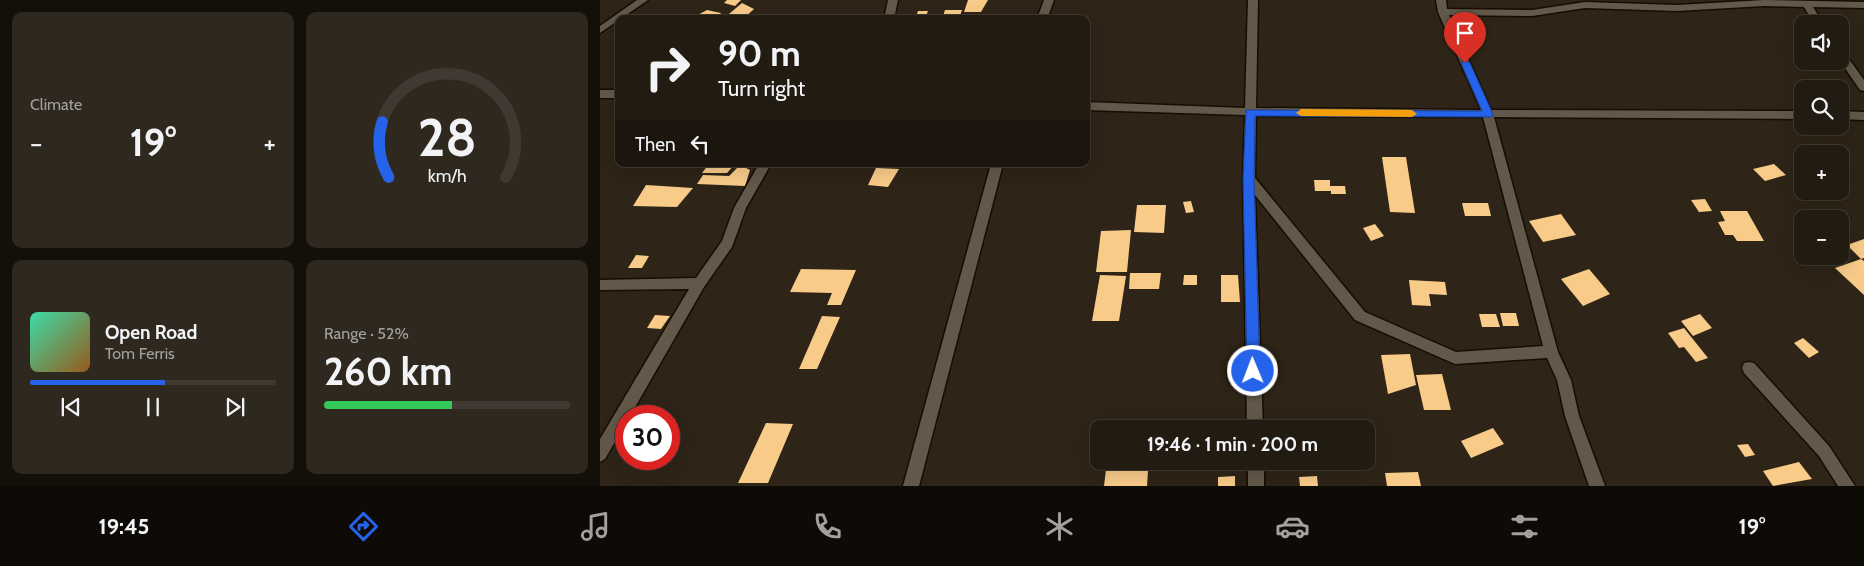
<!DOCTYPE html>
<html lang="en">
<head>
<meta charset="utf-8">
<style>
	body { margin:0; font-family:Cabin,sans-serif; background:#2e281f; color:#f1f3f6; height:100vh; display:flex; flex-direction:column; font-size:19px; white-space:nowrap }
	* { box-sizing:border-box; margin:0 }
	p { font-size:16px; color:#a2a19f }
	.icon { flex:none; width:28px; height:28px; fill:none; stroke:currentColor; stroke-width:2; stroke-linecap:round; stroke-linejoin:round }
	.map { position:relative; flex:1; overflow:hidden }
	.side { display:flex; flex-direction:column; gap:12px; padding:12px; background:#130f09; width:600px }
	.side>* { flex:none }
	.guide { position:absolute; left:15px; top:15px; width:475px; height:152px; border-radius:10px; box-shadow:0 5px 20px #0002,0 0 0 1px #3f3931; background:#221b11; color:#f1f3f6; overflow:hidden }
	.tools { position:absolute; left:1194px; top:15px; display:grid; gap:10px }
	.tools a { display:grid; place-items:center; width:55px; height:55px; border-radius:10px; background:#221b11; box-shadow:0 5px 20px #0002,0 0 0 1px #3f3931; font-size:25px }
	.speed { position:absolute; left:15px; top:405px; display:flex; gap:10px; font-size:25px; font-weight:700; text-align:center }
	.speed>* { display:grid; place-content:center; width:65px; height:65px; border-radius:50%; background:#221b11; box-shadow:0 5px 20px #0002,0 0 0 1px #3f3931; line-height:1 }
	.speed .limit { border:8px solid #d22; background:#fff; color:#111 }
	.pin { position:absolute; display:grid; place-items:center; width:42px; height:42px; color:#fff; margin:-51px -21px; border-radius:50% 50% 50% 0; rotate:-45deg; box-shadow:0 0 5px #0007 }
	.pin .icon { rotate:45deg }
	.me { position:absolute; width:55px; margin:-28px; rotate:359deg; stroke-linejoin:round; filter:drop-shadow(0 0 4px #0008) }
	.turn { display:flex; align-items:center; gap:18px; height:105px; padding:0 20px; font-size:22px }
	.turn .icon { width:65px; height:65px; stroke-width:2.5 }
	.turn b { display:block; font-size:35px; line-height:42px }
	.then { display:flex; align-items:center; height:48px; padding:0 20px; background:#0003; gap:10px; font-size:19px }
	.big { font-size:38px; font-weight:700; line-height:1.1 }
	.side .card { flex:1; display:flex; flex-direction:column; justify-content:center; gap:8px; min-width:0; padding:0 18px; border-radius:10px; background:#2e281f }
	.side .dial { align-items:center; gap:0 }
	.dial svg { height:130px; overflow:visible; fill:none; stroke:#3f3931; stroke-width:7; stroke-linecap:round; text-anchor:middle }
	.dial text { fill:#f1f3f6; stroke:none }
	.song { display:flex; align-items:center; gap:15px }
	.cover { width:60px; height:60px; border-radius:8px; background:linear-gradient(135deg,hsl(160 70% 55%),hsl(30 70% 35%)) }
	.played { height:5px; border-radius:2px; background:linear-gradient(90deg,#2563eb 55%,#3f3931 55%) }
	.keys { display:flex; justify-content:space-around; direction:ltr }
	.heat { display:flex; justify-content:space-between; align-items:center; font-size:28px; direction:ltr }
	.charge { height:8px; border-radius:4px; background:linear-gradient(90deg,#34c759 52%,#3f3931 0) }
	.side .tiles { flex:1; display:grid; gap:12px; grid-template-columns:repeat(2,1fr) }
	.trip { position:absolute; left:490px; top:420px; width:285px; height:50px; border-radius:10px; background:#221b11; box-shadow:0 5px 20px #0002,0 0 0 1px #3f3931; font-weight:700; line-height:50px; text-align:center }
	.tab-bar { display:flex; height:80px; justify-content:space-around; align-items:center; background:#0e0b07; color:#a2a19f }
	.tab-bar .icon { width:35px; height:35px }
	.tab-bar .active { color:#2563eb }
	.tab-bar b { font-size:22px; color:#f1f3f6 }
	main { display:flex; flex:1; min-height:0 }
	.map>svg:first-child { display:block }
	.building { fill:#f8cb89 }
	.lines { fill:none; stroke-linecap:round; stroke-linejoin:round }
	.minor-casing { stroke:#160d03; stroke-width:3 }
	.minor { fill:#63594a; fill-rule:evenodd }
	.route { fill:#2563eb; stroke:#184099 }
	.slow { fill:#f59e0b }
</style>
</head>
<body>
<main>
<section class="side">
<div class="tiles">
<div class="card"><p>Climate</p>
<div class="heat"><a>−</a><b class="big">19°</b><a>+</a></div>
</div>
<div class="card dial"><svg viewBox="0 0 100 80">
<path d="M14 69A42 42 0 1 1 86 69"/>
<path d="M14 69A42 42 0 0 1 10 35" stroke="#2563eb"/>
<text x="50" y="56" font-size="32" font-weight="700">28</text>
<text x="50" y="72" font-size="11">km/h</text>
</svg></div>
<div class="card">
<div class="song"><i class="cover"></i><div><b>Open Road</b><p>Tom Ferris</p></div></div>
<div class="played"></div>
<div class="keys"><svg class="icon" aria-label="previous" viewBox="0 0 24 24"><path d="M18 5L8 12l10 7zM5 5v14"/></svg><svg class="icon" aria-label="pause" viewBox="0 0 24 24"><path d="M8 5v14M16 5v14"/></svg><svg class="icon" aria-label="next" viewBox="0 0 24 24"><path d="M6 5l10 7-10 7zM19 5v14"/></svg></div>
</div>
<div class="card"><p>Range · 52%</p><b class="big">260 km</b><div class="charge"></div></div>
</div>
</section>
<div class="map">
<svg width="1264" height="486" viewBox="0 0 1264 486">
	<rect width="100%" height="100%" fill="#2e2417"/>
	<g class="building">
		<polygon points="127,0 141,0 135,6 124,3"/>
		<polygon points="368,0 388,0 381,12 364,12"/>
		<polygon points="142,3 154,9 143,19 123,19"/>
		<polygon points="107,10 121,13 116,19 94,17"/>
		<polygon points="345,10 362,10 359,19 342,19"/>
		<polygon points="318,11 328,11 325,19 315,19"/>
		<polygon points="782,157 806,157 815,213 790,212"/>
		<polygon points="109,164 135,164 127,173 102,173"/>
		<polygon points="1174,164 1186,175 1165,181 1153,169"/>
		<polygon points="140,165 150,170 145,186 97,184 103,175 129,176"/>
		<polygon points="276,168 299,169 288,187 268,185"/>
		<polygon points="714,180 730,180 730,186 745,186 746,194 731,194 731,191 715,191"/>
		<polygon points="46,185 93,188 77,207 33,206"/>
		<polygon points="1105,199 1112,211 1099,212 1091,200"/>
		<polygon points="591,201 594,212 586,213 583,202"/>
		<polygon points="862,203 888,203 891,216 865,216"/>
		<polygon points="537,205 566,205 564,233 534,232"/>
		<polygon points="1120,211 1147,211 1164,241 1137,241 1133,235 1125,235 1118,222 1125,221"/>
		<polygon points="961,214 976,235 943,242 929,221"/>
		<polygon points="775,224 784,236 771,241 763,228"/>
		<polygon points="531,230 527,272 496,272 501,231"/>
		<polygon points="1264,239 1264,258 1261,259 1247,245"/>
		<polygon points="36,255 49,256 42,268 28,268"/>
		<polygon points="1261,259 1264,261 1264,295 1235,268"/>
		<polygon points="201,269 256,270 241,305 227,305 232,293 190,292"/>
		<polygon points="989,269 1010,294 983,306 961,279"/>
		<polygon points="530,273 561,273 559,289 529,289"/>
		<polygon points="500,275 526,276 519,321 492,321"/>
		<polygon points="584,275 597,275 597,285 583,285"/>
		<polygon points="621,275 638,275 640,302 621,302"/>
		<polygon points="809,280 845,282 847,295 829,294 831,306 812,305"/>
		<polygon points="900,313 916,313 919,326 903,326"/>
		<polygon points="879,314 896,314 900,327 882,327"/>
		<polygon points="1100,314 1112,328 1093,336 1081,321"/>
		<polygon points="55,315 70,316 61,329 47,328"/>
		<polygon points="222,316 240,317 217,369 199,369"/>
		<polygon points="1084,328 1108,358 1096,362 1084,347 1079,348 1068,333"/>
		<polygon points="1203,338 1219,352 1209,358 1194,343"/>
		<polygon points="810,354 816,385 788,394 781,355"/>
		<polygon points="842,374 851,410 824,410 816,375"/>
		<polygon points="166,423 193,424 168,483 138,483"/>
		<polygon points="893,428 904,444 871,458 861,441"/>
		<polygon points="1148,444 1155,455 1145,457 1137,445"/>
		<polygon points="507,461 541,461 540,471 548,471 547,486 504,486"/>
		<polygon points="1199,462 1212,479 1173,486 1163,471"/>
		<polygon points="818,472 821,486 787,486 785,473"/>
		<polygon points="635,476 635,486 618,486 618,477"/>
		<polygon points="717,476 718,486 700,486 699,477"/>
	</g>
	<g class="lines">
		<defs>
			<g id="minor">
				<polygon points="37,0 48,0 0,33 0,26"/>
				<polygon points="288,0 298,0 294,19 284,19"/>
				<polygon points="444,0 454,0 447,19 437,19"/>
				<path d="M 648,0 L 658,0 L 656,108 L 881,110 L 838,12 L 836,0 L 846,0 L 847,9 L 932,10 L 985,2 L 1077,5 L 1164,0 L 1264,2 L 1264,8 L 1213,7 L 1224,24 L 1214,24 L 1204,7 L 1164,6 L 1077,11 L 985,8 L 932,16 L 849,15 L 891,110 L 1202,111 L 1202,119 L 894,117 L 958,352 L 971,380 L 979,416 L 1005,486 L 989,486 L 965,416 L 957,380 L 947,358 L 855,364 L 755,320 L 655,195 L 663,429 L 647,429 L 643,179 L 645,115 L 486,110 L 486,102 L 645,108 ZM 656,116 L 883,117 L 943,346 L 856,352 L 765,312 L 655,178 Z"/>
				<polygon points="1240,51 1244,52 1264,80 1264,91 1260,90 1240,61"/>
				<rect x="0" y="90" width="19" height="8"/>
				<polygon points="1240,111 1264,112 1264,120 1240,119"/>
				<polygon points="159,164 171,164 146,208 132,247 104,287 30,416 26,416 26,423 5,459 0,462 0,439 89,289 0,290 0,280 96,278 122,241 134,208"/>
				<polygon points="391,164 403,164 319,486 303,486"/>
				<polygon points="1149,362 1154,363 1229,446 1255,486 1238,486 1219,456 1144,373 1142,368 1144,363"/>
				<rect x="648" y="461" width="16" height="25"/>
			</g>
		</defs>
		<use href="#minor" class="minor-casing"/>
		<use href="#minor" class="minor"/>
	</g>
	<polygon class="route" points="865,60 870,63 893,114 892,117 655,116 654,179 660,371 658,375 649,375 647,371 643,179 646,110 882,111 861,63"/>
	<polygon class="slow" points="701,109 812,110 817,114 812,117 701,116 696,113"/>
</svg>
<div class="tools">
<a><svg class="icon" aria-label="sound" viewBox="0 0 24 24"><path d="M4 9h4l5-4v14l-5-4H4zM17 9q2 3 0 6"/></svg></a>
<a><svg class="icon" aria-label="search" viewBox="0 0 24 24"><circle cx="10" cy="10" r="6"/><path d="M15 15l6 6"/></svg></a>
<a>+</a>
<a>−</a>
</div>
<div class="speed"><div class="limit">30</div></div>
<div class="pin" style="left:865px;top:63px;background:#d93025"><svg class="icon" aria-label="arrive" viewBox="0 0 24 24"><path d="M6 21V4h12l-3 4 3 4H6"/></svg></div>
<svg class="me" style="left:653px;top:371px" viewBox="-20 -20 40 40"><circle r="17" fill="#2563eb" stroke="#fff" stroke-width="3"/><path d="M0-11L8 9 0 5-8 9z" fill="#fff"/></svg>
<div class="trip">19:46 · 1 min · 200 m</div>
<div class="guide">
<div class="turn"><svg class="icon" aria-label="right" viewBox="0 0 24 24"><path d="M7 20v-9h11M14 6l5 5-5 5"/></svg><div><b>90 m</b>Turn right</div></div>
<div class="then">Then<svg class="icon" aria-label="left" viewBox="0 0 24 24"><path d="M17 20v-9H6M10 6l-5 5 5 5"/></svg></div>
</div>
</div>
</main>
<nav class="tab-bar">
<b>19:45</b>
<svg class="icon active" aria-label="directions" viewBox="0 0 24 24"><path d="M12 3l9 9-9 9-9-9zM9 14v-3h6M13 9l2 2-2 2"/></svg>
<svg class="icon" aria-label="music" viewBox="0 0 24 24"><path d="M9 18V5l10-2v13"/><circle cx="6" cy="18" r="3"/><circle cx="16" cy="16" r="3"/></svg>
<svg class="icon" aria-label="phone" viewBox="0 0 24 24"><path d="M5 4h4l2 5-3 2q2 4 5 5l2-3 5 2v4C11 20 4 13 5 4z"/></svg>
<svg class="icon" aria-label="climate" viewBox="0 0 24 24"><path d="M12 3v18M4 7l16 10M4 17L20 7"/></svg>
<svg class="icon" aria-label="car" viewBox="0 0 24 24"><path d="M5 17H2v-5l4-1 3-4h7l3 4 3 1v5h-3M9 17h6M6 11h13"/><circle cx="7" cy="17" r="2"/><circle cx="17" cy="17" r="2"/></svg>
<svg class="icon" aria-label="filters" viewBox="0 0 24 24"><path d="M4 7h16M4 17h16"/><circle cx="9" cy="7" r="2"/><circle cx="15" cy="17" r="2"/></svg>
<b>19°</b>
</nav>
</body>
</html>
